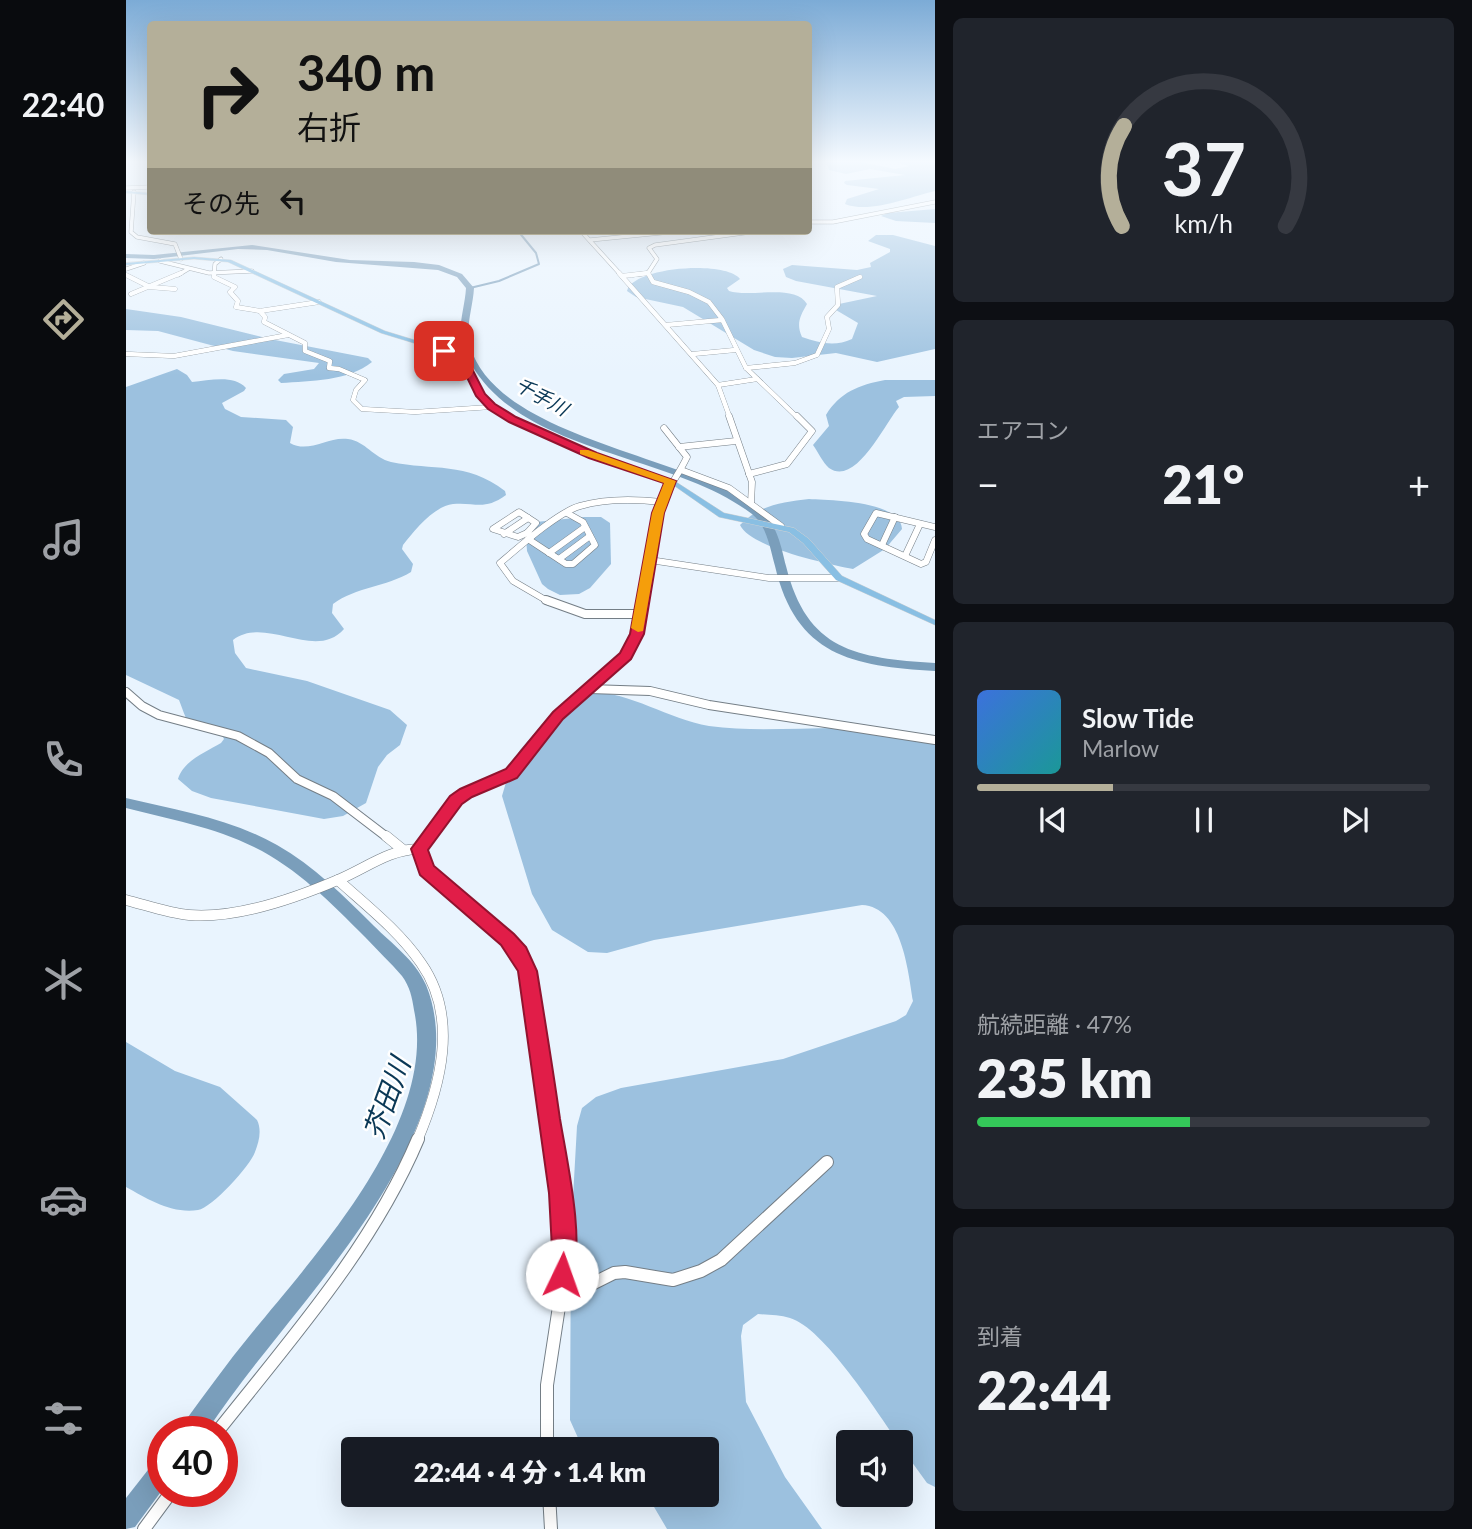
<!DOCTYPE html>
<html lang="ja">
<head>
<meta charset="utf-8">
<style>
	body { margin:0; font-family:Lato,"Noto Sans JP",sans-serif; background:#20242c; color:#f1f3f6; height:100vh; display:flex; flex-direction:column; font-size:26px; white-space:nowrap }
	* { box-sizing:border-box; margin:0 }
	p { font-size:23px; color:#9ea1a6 }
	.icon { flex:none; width:38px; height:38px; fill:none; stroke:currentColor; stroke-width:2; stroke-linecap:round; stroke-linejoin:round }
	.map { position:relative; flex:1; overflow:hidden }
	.details { display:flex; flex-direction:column; gap:18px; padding:18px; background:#0d0f14; width:537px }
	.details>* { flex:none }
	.guide { position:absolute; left:21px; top:21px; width:665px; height:214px; border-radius:7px; box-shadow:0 7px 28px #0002; background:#b4af99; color:#111; overflow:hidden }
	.buttons { position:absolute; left:710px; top:1430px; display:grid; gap:14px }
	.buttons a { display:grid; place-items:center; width:77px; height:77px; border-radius:7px; background:#171b24; box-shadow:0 7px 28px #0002; font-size:35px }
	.speed { position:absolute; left:21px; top:1416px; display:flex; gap:14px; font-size:35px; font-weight:700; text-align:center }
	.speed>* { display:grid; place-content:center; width:91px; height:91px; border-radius:50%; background:#171b24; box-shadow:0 7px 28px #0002; line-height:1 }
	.speed .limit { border:10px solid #d22; background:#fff; color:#111 }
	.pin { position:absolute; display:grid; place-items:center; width:60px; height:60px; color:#fff; margin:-30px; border-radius:14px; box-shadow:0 4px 10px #0006 }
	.me { position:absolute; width:77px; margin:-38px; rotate:3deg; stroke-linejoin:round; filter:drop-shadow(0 0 5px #0008) }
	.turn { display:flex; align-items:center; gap:24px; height:147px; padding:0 35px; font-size:32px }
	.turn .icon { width:91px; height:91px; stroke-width:2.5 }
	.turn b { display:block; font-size:49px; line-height:60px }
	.then { display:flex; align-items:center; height:66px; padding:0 35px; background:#0003; gap:14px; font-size:26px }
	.big { font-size:52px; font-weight:800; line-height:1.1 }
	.details .widget { flex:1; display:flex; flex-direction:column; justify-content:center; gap:10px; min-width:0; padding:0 24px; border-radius:10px; background:#20242c }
	.details .dial { align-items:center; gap:0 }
	.dial svg { height:182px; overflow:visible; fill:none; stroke:#363941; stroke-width:7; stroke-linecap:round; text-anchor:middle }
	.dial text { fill:#f1f3f6; stroke:none }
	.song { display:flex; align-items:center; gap:21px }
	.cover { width:84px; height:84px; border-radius:10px; background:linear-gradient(135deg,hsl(220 70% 55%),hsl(180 70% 35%)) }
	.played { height:7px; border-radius:4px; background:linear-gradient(90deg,#b4af99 30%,#363941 30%) }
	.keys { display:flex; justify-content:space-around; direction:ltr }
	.heat { display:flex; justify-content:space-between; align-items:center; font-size:38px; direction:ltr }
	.charge { height:10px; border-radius:5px; background:linear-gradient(90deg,#34c759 47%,#363941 0) }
	.trip { position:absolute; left:215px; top:1437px; width:378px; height:70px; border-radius:7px; background:#171b24; box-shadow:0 7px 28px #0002; font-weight:800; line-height:70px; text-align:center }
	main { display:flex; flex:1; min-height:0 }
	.dock { display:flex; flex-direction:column; width:126px; justify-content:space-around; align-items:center; background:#090b0e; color:#9ea1a6 }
	.dock .icon { width:49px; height:49px }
	.dock .selected { color:#b4af99 }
	.dock b { font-size:32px; color:#f1f3f6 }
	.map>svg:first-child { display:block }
	.forest { fill:#9cc1df }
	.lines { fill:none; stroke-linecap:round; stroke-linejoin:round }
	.stream { stroke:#7a9ebb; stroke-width:2 }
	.river { fill:#7a9ebb; fill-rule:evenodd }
	.minor-far5-casing { stroke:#747e86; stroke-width:4.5 }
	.minor-far4-casing { stroke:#747e86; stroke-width:5 }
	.minor-far3-casing { stroke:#747e86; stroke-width:7 }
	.minor-far2-casing { stroke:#747e86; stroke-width:10 }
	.minor-far1-casing { stroke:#747e86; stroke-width:11 }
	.minor-casing { stroke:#747e86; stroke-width:14 }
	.major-casing { stroke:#d1d2d3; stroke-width:1 }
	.minor-far5 { stroke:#fff; stroke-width:3.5 }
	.minor-far4 { stroke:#fff; stroke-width:4.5 }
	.minor-far3 { stroke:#fff; stroke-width:6 }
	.minor-far2 { stroke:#fff; stroke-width:8 }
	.minor-far1 { stroke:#fff; stroke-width:10 }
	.minor { stroke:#fff; stroke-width:12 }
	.major { fill:#89bfe3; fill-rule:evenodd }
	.route { fill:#e11d48; stroke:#92132f; stroke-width:2 }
	.slow { fill:#f59e0b }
	.labels { text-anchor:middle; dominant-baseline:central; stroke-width:5; stroke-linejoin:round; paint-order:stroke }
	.far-water-label { font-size:19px; font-style:italic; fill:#0a3856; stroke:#fff }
	.near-water-label { font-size:28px; font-style:italic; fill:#0a3856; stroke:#fff }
</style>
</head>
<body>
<main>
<nav class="dock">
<b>22:40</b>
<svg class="icon selected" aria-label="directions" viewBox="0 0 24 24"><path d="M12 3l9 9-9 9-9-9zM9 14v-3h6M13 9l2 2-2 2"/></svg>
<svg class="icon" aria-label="music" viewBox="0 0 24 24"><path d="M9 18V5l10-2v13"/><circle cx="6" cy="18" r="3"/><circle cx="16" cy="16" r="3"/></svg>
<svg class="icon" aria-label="phone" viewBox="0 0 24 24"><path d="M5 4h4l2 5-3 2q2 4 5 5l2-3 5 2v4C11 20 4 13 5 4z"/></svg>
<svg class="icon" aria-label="climate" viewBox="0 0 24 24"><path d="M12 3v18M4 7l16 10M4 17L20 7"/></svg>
<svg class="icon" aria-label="car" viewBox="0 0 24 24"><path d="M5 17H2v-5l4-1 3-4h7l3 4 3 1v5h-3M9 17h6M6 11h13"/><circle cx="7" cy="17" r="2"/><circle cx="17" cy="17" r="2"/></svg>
<svg class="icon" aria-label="filters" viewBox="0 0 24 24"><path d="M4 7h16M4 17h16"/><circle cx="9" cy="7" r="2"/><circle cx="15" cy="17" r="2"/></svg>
</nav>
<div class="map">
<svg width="809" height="1529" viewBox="0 0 809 1529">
	<rect width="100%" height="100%" fill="#e9f4fe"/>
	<g class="forest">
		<path d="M 700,162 L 735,162 L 769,169 L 783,166 L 769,162 L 809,162 L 809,191 C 783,197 744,214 719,204 L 721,199 L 753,189 L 721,185 L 718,183 L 719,181 L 779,175 L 744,169 L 720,174 L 703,170 Z"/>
		<polygon points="809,209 809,223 770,221 755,216 762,213"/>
		<path d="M 750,235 L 767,235 L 809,246 L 809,349 L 751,362 L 710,353 L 666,358 L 649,357 L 628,350 L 557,307 L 510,297 L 501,291 C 507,267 599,260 614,279 L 601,288 L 603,291 C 624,298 669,283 681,304 C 674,316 670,324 676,337 C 693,343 709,347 726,339 L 732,323 L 710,310 L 713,304 L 751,296 L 670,281 L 660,277 L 657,269 L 666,265 L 731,270 L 745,267 L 744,263 L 764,252 L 764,249 L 742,241 Z"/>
		<path d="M 0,309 L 55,317 L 144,339 L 242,358 L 246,362 C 223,381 184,381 155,383 L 152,380 L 158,374 L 188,369 L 193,363 L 107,351 L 32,331 L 0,330 Z"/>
		<path d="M 51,369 L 61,375 L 66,382 C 83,381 107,374 120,388 L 118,391 L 96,403 L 99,409 L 115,417 L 160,420 L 167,427 L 164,443 C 183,454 202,436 222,439 C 239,441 248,458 265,462 C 307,471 340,461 379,491 L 380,495 C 358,511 350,502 327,504 C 308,506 288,531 277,545 L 276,549 L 287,564 L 285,572 C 260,587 230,587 207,604 L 206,613 L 218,629 C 189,662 140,615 107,640 L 109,653 L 120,668 L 181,681 L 264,710 L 281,725 L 274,745 L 261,755 L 252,767 L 240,803 L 217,816 L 198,819 L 85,798 L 66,791 L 52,779 C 57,761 80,752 95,743 L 98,739 L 96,735 C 61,722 68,740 53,700 L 0,675 L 0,387 Z"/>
		<path d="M 759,380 L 809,380 L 809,396 L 778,397 L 770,401 L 773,407 C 759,423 730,487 703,468 C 697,463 692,452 687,445 L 703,426 L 700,415 C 714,392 733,385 759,380 Z"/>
		<path d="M 683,499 C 704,500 775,501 776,529 L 759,549 L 727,569 C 702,564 625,548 614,525 C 633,505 657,502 683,499 Z"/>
		<polygon points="458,517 475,517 484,523 485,564 464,588 453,594 434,595 422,589 416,584 401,551 400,537 410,522"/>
		<path d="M 464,692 C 505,692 542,719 583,726 C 640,734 699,724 756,730 C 773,732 791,737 809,740 L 809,1487 L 801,1483 L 775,1447 L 775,1442 L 772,1442 C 751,1412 698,1328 664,1318 C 654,1315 642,1315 632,1314 L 617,1325 L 615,1336 L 620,1402 L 659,1477 L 696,1529 L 541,1529 L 521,1495 L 581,1494 L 581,1449 L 457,1449 L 444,1420 L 445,1233 L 451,1126 L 456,1108 L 470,1097 L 495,1088 L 657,1059 L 770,1021 L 780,1015 L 787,1001 C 782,970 776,907 736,905 L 528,940 L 481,953 L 462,952 L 426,930 L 406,894 L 376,796 L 383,772 L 394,750 L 414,727 Z"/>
		<path d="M 0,1042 L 49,1071 L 94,1087 L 131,1120 C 136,1130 133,1142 129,1152 C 124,1166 86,1208 72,1210 C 45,1214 22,1199 0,1187 Z"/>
	</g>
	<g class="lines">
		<polyline class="stream" points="344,288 373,281 413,264 410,253 392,231"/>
		<g class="river">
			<path d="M 126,245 L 224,260 L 288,262 L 313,265 L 336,274 L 348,288 C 347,307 339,327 344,346 C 371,439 561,454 633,509 C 651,523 655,546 660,566 C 681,651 730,658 809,663 L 809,671 C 726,666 670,656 649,566 C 644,548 641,526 626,514 C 546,453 398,455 345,364 C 342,358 338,353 336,346 C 331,327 339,307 340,288 L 331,277 L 312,270 L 210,262 L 141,250 L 112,249 L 28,259 L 0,258 L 0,254 L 28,255 Z"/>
			<path d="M 0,798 C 51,810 105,819 151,845 C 188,866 218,896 248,926 C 266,944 289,960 300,985 C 349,1106 209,1263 140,1351 C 119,1377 99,1404 80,1432 L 54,1432 L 57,1424 C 79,1394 101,1363 125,1334 C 191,1253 312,1122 288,1010 C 286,997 284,987 276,976 C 264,962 251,950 239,937 C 205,903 171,868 128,847 C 88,827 43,819 0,808 Z"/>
			<polygon points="37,1457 37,1489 9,1527 0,1529 0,1498 29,1461"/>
		</g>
		<defs>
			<g id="minor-far5">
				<polyline points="0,188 24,187"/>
				<polyline points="8,192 5,232 11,237 49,244 55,259"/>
				<polyline points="682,222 707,222 809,202"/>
				<polyline points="455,231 495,275"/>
				<polyline points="464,240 554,231"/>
				<polyline points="34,261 83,273 126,271"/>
				<polyline points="0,269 18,263"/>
				<polyline points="522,273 531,259 523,248 529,245 632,231"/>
				<polyline points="52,275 62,269"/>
				<polyline points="88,275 89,264 95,259"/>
				<polyline points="507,275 522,273"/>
			</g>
			<g id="minor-far4">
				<polyline points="88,273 88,277 109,287 104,292 112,301 110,307 134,311 193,302"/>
				<polyline points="493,273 592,385 604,418"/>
				<polyline points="522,273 527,282 563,292 583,302 596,319 620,368 672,418"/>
				<polyline points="0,275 24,287 49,289"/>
				<polyline points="496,276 522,273"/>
				<polyline points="5,294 55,273"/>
				<polyline points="134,311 139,317 138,322 179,343 179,351 204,361 203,368 213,369 239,380 230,390 227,400 236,409 289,412 365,407"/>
				<polyline points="540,325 596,320"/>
				<polyline points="0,354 48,356 162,335"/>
				<polyline points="567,354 609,350"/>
				<polyline points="620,368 669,363 691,355 703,329 701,317 712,305 711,287 734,277"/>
				<polyline points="592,385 631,379"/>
			</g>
			<g id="minor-far3">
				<polyline points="603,416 626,482 625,503"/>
				<polyline points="553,447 610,441"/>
				<polyline points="555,470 603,488 655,526"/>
				<polyline points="623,474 661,464 686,431 671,416"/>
				<polygon points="393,512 410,523 401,533 392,537 367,529"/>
				<polyline points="809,527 750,513 738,534 741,539 795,564 800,562 809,540"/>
				<polyline points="401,533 406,536"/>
				<polyline points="378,534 402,518"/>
				<polyline points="402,539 440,564 447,564 469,545 457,522 441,513"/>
				<polyline points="756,545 769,517"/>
				<polyline points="423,553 459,527"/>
				<polyline points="779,556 794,524"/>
				<polyline points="433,559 464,536"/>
				<polyline points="524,560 643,578 713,578"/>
				<path d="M 423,602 L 387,581 L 374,563 C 393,547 432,512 454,506 C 481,498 509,499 536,502"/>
				<path d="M 517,602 C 522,572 523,538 533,510 C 540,490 552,476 561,457 L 538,428"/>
			</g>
			<g id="minor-far2">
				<polyline points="420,600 459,614 514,614"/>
				<polyline points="464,689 524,691 583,705 809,740"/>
				<polyline points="0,692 16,706 33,715 112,736 143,753 171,779 207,796 262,838"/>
				<polyline points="301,838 330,800 385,773 432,715 500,656 511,634 517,600"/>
			</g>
			<g id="minor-far1">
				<polyline points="260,836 276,849"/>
				<polyline points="303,836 293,849 300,870 387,946 397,962 405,988 427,1141"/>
				<path d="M 212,880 C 241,906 273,931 295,963 C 333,1017 315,1085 291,1141"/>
				<path d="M 0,900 C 20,905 42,913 63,915 C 111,919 170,898 214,879 C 240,868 264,849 293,849"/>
			</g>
			<g id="minor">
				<polyline points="434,1300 488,1273 499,1272 547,1280 575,1271 595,1260 701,1162"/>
				<path d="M 91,1432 C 164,1340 246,1248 292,1139"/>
				<polyline points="421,1449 421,1385 434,1300 438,1249 435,1193 427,1139"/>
				<polyline points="423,1494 425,1529"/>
				<polyline points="18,1529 46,1491"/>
			</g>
			<g id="major">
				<polygon points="0,191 24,193 24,195 0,193"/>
				<polygon points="68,257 105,260 259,331 321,350 342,364 358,395 367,406 389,419 469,455 547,480 598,513 668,528 683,539 716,576 809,620 809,625 710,580 677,543 663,532 593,517 543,482 465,457 385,421 363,408 352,396 338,366 317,352 255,333 102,262 68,259 0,265 0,263"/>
			</g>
		</defs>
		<use href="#minor-far5" class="minor-far5-casing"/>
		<use href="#minor-far4" class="minor-far4-casing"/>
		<use href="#minor-far3" class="minor-far3-casing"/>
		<use href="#minor-far2" class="minor-far2-casing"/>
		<use href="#minor-far1" class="minor-far1-casing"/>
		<use href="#minor" class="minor-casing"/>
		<use href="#major" class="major-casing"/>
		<use href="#minor-far5" class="minor-far5"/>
		<use href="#minor-far4" class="minor-far4"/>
		<use href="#minor-far3" class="minor-far3"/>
		<use href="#minor-far2" class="minor-far2"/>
		<use href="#minor-far1" class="minor-far1"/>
		<use href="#minor" class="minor"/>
		<use href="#major" class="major"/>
	</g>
	<linearGradient id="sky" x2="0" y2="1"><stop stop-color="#7cabd6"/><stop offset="0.43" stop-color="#f5faff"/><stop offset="1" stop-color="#f5faff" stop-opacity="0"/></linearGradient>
	<rect width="809" height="376" fill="url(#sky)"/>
	<path class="route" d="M 315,349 L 322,349 L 343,363 L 359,394 L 369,404 L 390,417 L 471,453 L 550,481 L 538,513 L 518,634 L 505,659 L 437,719 L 391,778 L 346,797 L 336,804 L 302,850 L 308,866 L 388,934 L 400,947 L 411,971 C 419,1020 427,1070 434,1119 C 441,1161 460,1245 445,1283 L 436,1287 L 428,1283 L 424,1275 L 426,1249 L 423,1193 L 392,971 L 375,945 L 294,875 L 285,849 L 324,796 L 334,789 L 380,769 L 427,712 L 494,653 L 504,634 L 526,513 L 538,483 L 463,458 L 383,422 L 362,409 L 350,396 L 336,367 L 315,353 Z"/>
	<polygon class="slow" points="454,450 462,450 550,481 538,513 517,631 512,632 505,628 526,513 538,483 454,454"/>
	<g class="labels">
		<g class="far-water-label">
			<text transform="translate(416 396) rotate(29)">千手川</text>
		</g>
		<g class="near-water-label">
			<text transform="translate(260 1098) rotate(-70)">芥田川</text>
		</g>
	</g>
</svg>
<div class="buttons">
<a><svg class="icon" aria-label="sound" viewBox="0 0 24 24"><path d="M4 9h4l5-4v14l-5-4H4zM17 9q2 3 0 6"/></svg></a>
</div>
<div class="speed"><div class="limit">40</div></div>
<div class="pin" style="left:318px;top:351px;background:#d93025"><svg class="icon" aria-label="arrive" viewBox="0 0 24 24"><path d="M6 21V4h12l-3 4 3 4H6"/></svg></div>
<svg class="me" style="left:436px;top:1275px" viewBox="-20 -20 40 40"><circle r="19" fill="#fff"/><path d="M0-13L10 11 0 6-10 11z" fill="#e11d48"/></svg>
<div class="trip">22:44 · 4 分 · 1.4 km</div>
<div class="guide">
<div class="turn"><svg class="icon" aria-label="right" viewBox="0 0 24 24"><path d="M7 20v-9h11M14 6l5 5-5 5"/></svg><div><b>340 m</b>右折</div></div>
<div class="then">その先<svg class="icon" aria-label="left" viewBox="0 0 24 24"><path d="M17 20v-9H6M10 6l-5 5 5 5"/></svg></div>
</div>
</div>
<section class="details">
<div class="widget dial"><svg viewBox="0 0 100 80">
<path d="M14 69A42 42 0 1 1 86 69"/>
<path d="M14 69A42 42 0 0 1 15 25" stroke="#b4af99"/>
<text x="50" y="56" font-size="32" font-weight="700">37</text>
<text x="50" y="72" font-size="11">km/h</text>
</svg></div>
<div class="widget"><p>エアコン</p>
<div class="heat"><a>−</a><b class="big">21°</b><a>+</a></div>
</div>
<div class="widget">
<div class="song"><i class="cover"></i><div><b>Slow Tide</b><p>Marlow</p></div></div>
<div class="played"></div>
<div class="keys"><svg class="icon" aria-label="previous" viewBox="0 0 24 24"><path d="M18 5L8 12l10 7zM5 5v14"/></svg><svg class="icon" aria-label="pause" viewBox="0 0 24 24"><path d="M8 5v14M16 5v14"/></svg><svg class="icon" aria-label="next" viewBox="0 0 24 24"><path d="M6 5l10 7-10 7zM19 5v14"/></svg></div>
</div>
<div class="widget"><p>航続距離 · 47%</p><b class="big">235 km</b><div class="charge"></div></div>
<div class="widget"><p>到着</p><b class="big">22:44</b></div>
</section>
</main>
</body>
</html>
